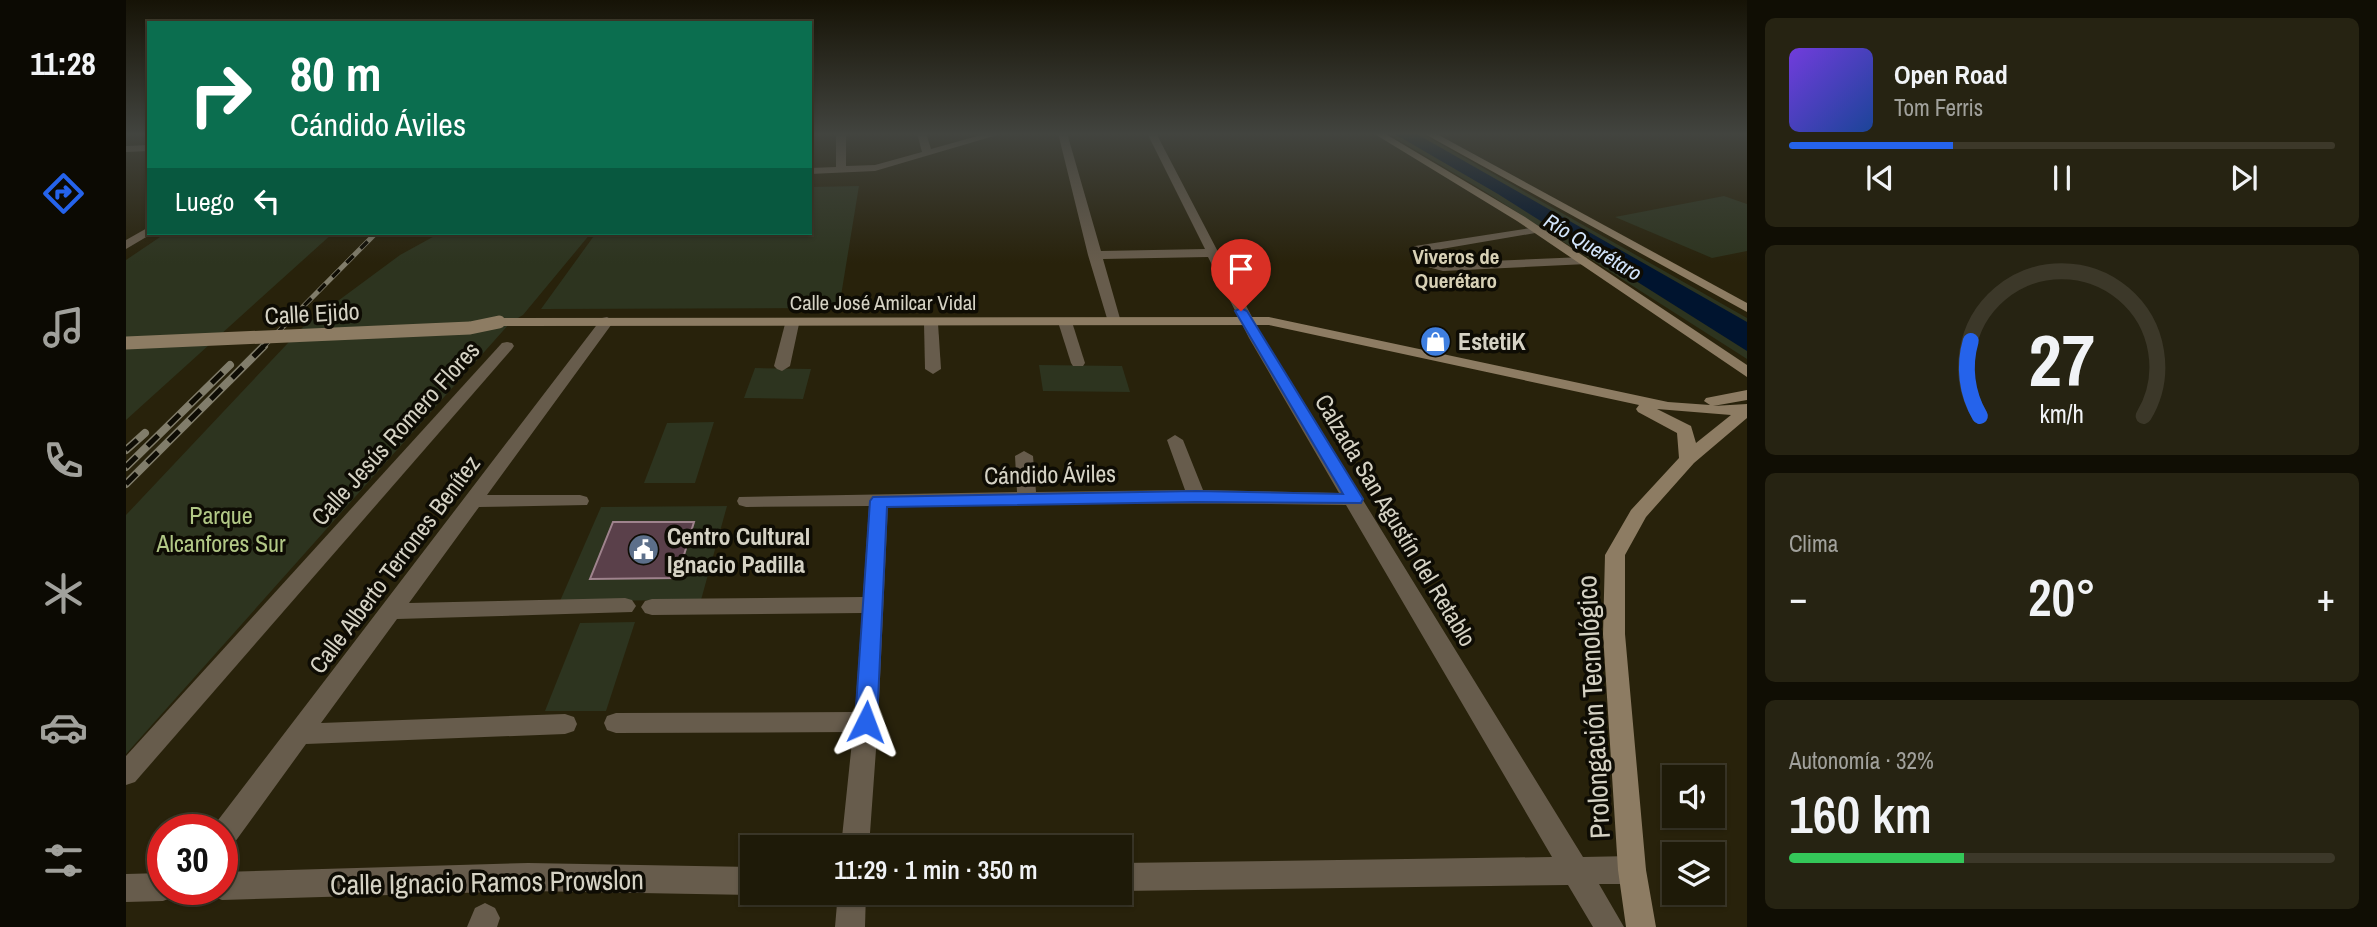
<!DOCTYPE html>
<html lang="es">
<head>
<meta charset="utf-8">
<style>
	body { margin:0; font-family:"Archivo Narrow",sans-serif; background:#262312; color:#f1f3f6; height:100vh; display:flex; flex-direction:column; font-size:26px; white-space:nowrap }
	* { box-sizing:border-box; margin:0 }
	p { font-size:23px; color:#a1a19c }
	.icon { flex:none; width:38px; height:38px; fill:none; stroke:currentColor; stroke-width:2; stroke-linecap:round; stroke-linejoin:round }
	.map { position:relative; flex:1; overflow:hidden }
	.drawer { display:flex; flex-direction:column; gap:18px; padding:18px; background:#100e04; width:630px }
	.drawer>* { flex:none }
	.top-card { position:absolute; left:21px; top:21px; width:665px; height:214px; border-radius:0px; box-shadow:0 2px 5px #0004,0 0 0 2px #3c3829; background:#0b6e4f; color:#fff; overflow:hidden }
	.buttons { position:absolute; left:1536px; top:765px; display:grid; gap:14px }
	.buttons a { display:grid; place-items:center; width:63px; height:63px; border-radius:0px; background:#1e1a08; box-shadow:0 2px 5px #0004,0 0 0 2px #3c3829; font-size:35px }
	.speed { position:absolute; left:21px; top:814px; display:flex; gap:14px; font-size:35px; font-weight:700; text-align:center }
	.speed>* { display:grid; place-content:center; width:91px; height:91px; border-radius:50%; background:#1e1a08; box-shadow:0 2px 5px #0004,0 0 0 2px #3c3829; line-height:1 }
	.speed .limit { border:10px solid #d22; background:#fff; color:#111 }
	.pin { position:absolute; display:grid; place-items:center; width:60px; height:60px; color:#fff; margin:-72px -30px; border-radius:50% 50% 50% 0; rotate:-45deg; box-shadow:0 0 7px #0007 }
	.pin .icon { rotate:45deg }
	.me { position:absolute; width:77px; margin:-38px; rotate:3deg; stroke-linejoin:round; filter:drop-shadow(0 0 5px #0008) }
	.turn { display:flex; align-items:center; gap:24px; height:147px; padding:0 28px; font-size:32px }
	.turn .icon { width:91px; height:91px; stroke-width:2.5 }
	.turn b { display:block; font-size:49px; line-height:60px }
	.then { display:flex; align-items:center; height:66px; padding:0 28px; background:#0003; gap:14px; font-size:26px }
	.big { font-size:52px; font-weight:600; line-height:1.1 }
	.drawer .card { flex:1; display:flex; flex-direction:column; justify-content:center; gap:10px; min-width:0; padding:0 24px; border-radius:10px; background:#262312 }
	.drawer .dial { align-items:center; gap:0 }
	.dial svg { height:182px; overflow:visible; fill:none; stroke:#3c3829; stroke-width:7; stroke-linecap:round; text-anchor:middle }
	.dial text { fill:#f1f3f6; stroke:none }
	.song { display:flex; align-items:center; gap:21px }
	.cover { width:84px; height:84px; border-radius:10px; background:linear-gradient(135deg,hsl(260 70% 55%),hsl(220 70% 35%)) }
	.played { height:7px; border-radius:4px; background:linear-gradient(90deg,#2563eb 30%,#3c3829 30%) }
	.keys { display:flex; justify-content:space-around; direction:ltr }
	.heat { display:flex; justify-content:space-between; align-items:center; font-size:38px; direction:ltr }
	.charge { height:10px; border-radius:5px; background:linear-gradient(90deg,#34c759 32%,#3c3829 0) }
	.trip { position:absolute; left:614px; top:835px; width:392px; height:70px; border-radius:0px; background:#1e1a08; box-shadow:0 2px 5px #0004,0 0 0 2px #3c3829; font-weight:600; line-height:70px; text-align:center }
	main { display:flex; flex:1; min-height:0 }
	.tab-bar { display:flex; flex-direction:column; width:126px; justify-content:space-around; align-items:center; background:#0c0a03; color:#a1a19c }
	.tab-bar .icon { width:49px; height:49px }
	.tab-bar .active { color:#2563eb }
	.tab-bar b { font-size:32px; color:#f1f3f6 }
	.map>svg:first-child { display:block }
	.green { fill:#2d341f }
	.water { fill:#00142f }
	.building { fill:#5a404a; stroke:#9f838d; stroke-width:2 }
	.lines { fill:none; stroke-linecap:round; stroke-linejoin:round }
	.street { fill:#675c4c; fill-rule:evenodd }
	.secondary { fill:#8d7c63; fill-rule:evenodd }
	.rail-far1-casing { stroke:#817d6b; stroke-width:5 }
	.rail-casing { stroke:#817d6b; stroke-width:8 }
	.rail-far1 { stroke:#0e0c04; stroke-width:3.5; stroke-dasharray:10; stroke-linecap:butt }
	.rail { stroke:#0e0c04; stroke-width:5; stroke-dasharray:15; stroke-linecap:butt }
	.secondary-bridge { stroke:#8d7c63; stroke-width:13 }
	.route { fill:#2563eb; stroke:#184099; stroke-width:2 }
	.labels { text-anchor:middle; dominant-baseline:central; stroke-width:7; stroke-linejoin:round; paint-order:stroke }
	.far-water-label { font-size:21px; font-style:italic; fill:#d3e5fc; stroke:#0e0c04 }
	.far-neighbourhood-label { font-size:21px; font-weight:bold; fill:#d7d0b5; stroke:#0e0c04 }
	.far-street-label { font-size:21px; fill:#d5d2c4; stroke:#0e0c04 }
	.street-label { font-size:24px; fill:#d5d2c4; stroke:#0e0c04 }
	.poi-label { font-size:24px; font-weight:bold; fill:#d5d2c4; stroke:#0e0c04; text-anchor:start }
	.park-label { font-size:24px; fill:#b2c886; stroke:#0e0c04 }
	.near-street-label { font-size:28px; fill:#d5d2c4; stroke:#0e0c04 }
</style>
</head>
<body>
<main>
<nav class="tab-bar">
<b>11:28</b>
<svg class="icon active" aria-label="directions" viewBox="0 0 24 24"><path d="M12 3l9 9-9 9-9-9zM9 14v-3h6M13 9l2 2-2 2"/></svg>
<svg class="icon" aria-label="music" viewBox="0 0 24 24"><path d="M9 18V5l10-2v13"/><circle cx="6" cy="18" r="3"/><circle cx="16" cy="16" r="3"/></svg>
<svg class="icon" aria-label="phone" viewBox="0 0 24 24"><path d="M5 4h4l2 5-3 2q2 4 5 5l2-3 5 2v4C11 20 4 13 5 4z"/></svg>
<svg class="icon" aria-label="climate" viewBox="0 0 24 24"><path d="M12 3v18M4 7l16 10M4 17L20 7"/></svg>
<svg class="icon" aria-label="car" viewBox="0 0 24 24"><path d="M5 17H2v-5l4-1 3-4h7l3 4 3 1v5h-3M9 17h6M6 11h13"/><circle cx="7" cy="17" r="2"/><circle cx="17" cy="17" r="2"/></svg>
<svg class="icon" aria-label="filters" viewBox="0 0 24 24"><path d="M4 7h16M4 17h16"/><circle cx="9" cy="7" r="2"/><circle cx="15" cy="17" r="2"/></svg>
</nav>
<div class="map">
<svg width="1621" height="927" viewBox="0 0 1621 927">
	<rect width="100%" height="100%" fill="#28220b"/>
	<g class="green">
		<polygon points="1261,133 1295,133 1621,318 1621,359 1358,191"/>
		<polygon points="733,186 713,308 415,309 470,233 684,233 684,187"/>
		<polygon points="1598,196 1621,204 1621,251 1586,258 1489,217"/>
		<polygon points="40,233 207,233 0,420 0,260"/>
		<polygon points="314,233 465,233 397,315 385,322 0,754 0,515 178,326 274,255"/>
		<polygon points="913,365 996,366 1004,392 917,391"/>
		<polygon points="629,368 685,369 677,399 618,398"/>
		<polygon points="588,422 569,483 518,483 541,423"/>
		<polygon points="601,506 575,600 434,601 475,507"/>
		<polygon points="509,622 480,711 419,711 454,623"/>
	</g>
	<polygon class="water" points="1267,133 1289,133 1621,322 1621,351 1372,194"/>
	<polygon class="building" points="487,522 568,522 551,578 464,579"/>
	<g class="lines">
		<g class="street">
			<polygon points="710,133 720,133 720,166 749,165 796,152 791,133 800,133 805,149 862,133 878,133 749,171 684,174 684,168 710,167"/>
			<path d="M 932,133 L 941,133 L 975,251 L 1079,249 L 1021,133 L 1030,133 L 1137,338 L 1457,857 L 1506,856 L 1516,860 L 1520,870 L 1516,880 L 1506,884 L 1473,884 L 1498,927 L 1467,927 L 1442,885 L 994,891 L 994,863 L 1426,857 L 1220,505 C 1067,502 915,504 762,505 L 752,722 L 743,847 L 715,847 L 727,732 L 490,733 L 481,730 L 478,723 L 481,716 L 490,713 L 729,712 L 736,613 L 526,615 L 519,613 L 515,607 L 519,601 L 526,599 L 737,597 L 743,506 L 620,507 L 613,505 L 611,501 L 613,497 L 891,492 L 889,456 L 898,451 L 907,456 L 910,492 L 1059,490 L 1041,440 L 1049,435 L 1057,440 L 1077,490 L 1213,493 L 1123,338 L 1082,257 L 977,259 L 995,322 L 993,325 L 983,325 L 962,255 Z"/>
			<polygon points="23,145 23,151 0,152 0,146"/>
			<polygon points="23,227 23,233 27,233 0,249 0,240"/>
			<polygon points="1411,227 1415,228 1415,232 1298,252 1306,260 1317,263 1457,257 1461,258 1461,264 1317,271 1298,266 1283,250 1289,246"/>
			<polygon points="481,317 488,321 361,495 454,495 461,497 463,501 461,505 353,507 283,603 499,598 506,600 510,606 506,612 271,619 195,723 439,714 448,717 451,724 448,731 439,734 180,744 106,846 96,850 96,830 86,828 476,318"/>
			<polygon points="939,318 946,322 959,363 957,366 947,366 945,363 932,322"/>
			<polygon points="805,319 812,323 815,369 807,374 799,369 798,323"/>
			<polygon points="666,320 673,324 664,366 656,371 651,369 648,366 659,324"/>
			<polygon points="381,342 386,343 388,346 386,349 9,782 0,785 0,756 376,343"/>
			<polygon points="402,863 626,867 626,892 632,892 626,895 402,891 96,900 86,896 83,889 96,889 96,872"/>
			<polygon points="37,873 37,889 50,889 47,897 37,901 0,902 0,874"/>
			<polygon points="712,892 740,892 739,927 709,927"/>
			<polygon points="359,903 369,908 374,918 371,927 341,927 349,908"/>
		</g>
		<g class="secondary">
			<polygon points="1247,133 1258,133 1399,217 1621,365 1621,377 1391,221"/>
			<polygon points="1297,133 1309,133 1621,303 1621,312"/>
			<path d="M 1143,317 L 1542,402 L 1584,405 L 1578,401 L 1580,398 L 1621,390 L 1621,400 L 1587,406 L 1621,404 L 1621,418 L 1568,463 L 1520,517 L 1499,555 L 1499,634 L 1520,870 L 1530,927 L 1500,927 L 1492,870 L 1477,634 L 1479,555 L 1505,510 L 1553,458 L 1551,433 L 1512,412 L 1510,409 L 1513,405 L 1143,325 L 373,326 L 366,322 L 373,318 ZM 1531,409 L 1605,415 L 1570,443 L 1565,426 Z"/>
		</g>
		<defs>
			<polyline id="rail-far1" points="136,348 250,233"/>
			<g id="rail">
				<polyline points="0,450 19,433"/>
				<polyline points="0,467 104,365"/>
				<polyline points="0,484 138,346"/>
			</g>
		</defs>
		<use href="#rail-far1" class="rail-far1-casing"/>
		<use href="#rail" class="rail-casing"/>
		<use href="#rail-far1" class="rail-far1"/>
		<use href="#rail" class="rail"/>
		<polyline class="secondary-bridge" points="0,343 344,328 373,322"/>
	</g>
	<linearGradient id="sky" x2="0" y2="1"><stop stop-color="#161306"/><stop offset="0.51" stop-color="#42443f"/><stop offset="1" stop-color="#42443f" stop-opacity="0"/></linearGradient>
	<rect width="1621" height="263" fill="url(#sky)"/>
	<polygon class="route" points="1115,308 1121,311 1237,499 1235,503 1070,502 761,507 751,722 748,728 740,731 732,728 729,722 744,501 747,497 1070,491 1217,494 1109,311"/>
	<defs>
		<symbol id="shop-disc" viewBox="-11 -11 22 22"><circle r="9.5" fill="#3f7fe0" stroke="#0e0c04"/><path d="M-5-2.5h2.3a2.7 3.5 0 0 1 5.4 0H5L5.5 6h-11ZM-1.5-2.5h3a1.5 2.3 0 0 0-3 0Z" fill="#fff"/></symbol>
		<symbol id="civic-disc" viewBox="-11 -11 22 22"><circle r="9.5" fill="#5c6f8a" stroke="#0e0c04"/><path d="M-.6-6.5H3V-4.5H.6V-3L4-1V1h2V6H-6V1h2V-1L-.6-3ZM-1.2 2.5V6h2.4V2.5Z" fill="#fff"/></symbol>
	</defs>
	<g fill-rule="evenodd">
		<use href="#shop-disc" x="1292" y="324" width="35" height="35"/>
		<use href="#civic-disc" x="500" y="532" width="35" height="35"/>
	</g>
	<g class="labels">
		<g class="far-water-label">
			<text transform="translate(1467 247) rotate(31)">Río Querétaro</text>
		</g>
		<g class="far-neighbourhood-label">
			<text x="1330" y="256">Viveros de<tspan x="1330" dy="24">Querétaro</tspan></text>
		</g>
		<g class="far-street-label">
			<text x="757" y="302">Calle José Amilcar Vidal</text>
		</g>
		<g class="street-label">
			<text transform="translate(186 313) rotate(-3)">Calle Ejido</text>
			<text transform="translate(269 433) rotate(-48)">Calle Jesús Romero Flores</text>
			<text transform="translate(924 474) rotate(-1)">Cándido Áviles</text>
			<text transform="translate(1270 520) rotate(59)">Calzada San Agustín del Retablo</text>
			<text transform="translate(268 564) rotate(-53)">Calle Alberto Terrones Benítez</text>
		</g>
		<g class="poi-label">
			<text x="1332" y="341">EstetiK</text>
			<text x="541" y="536">Centro Cultural<tspan x="541" dy="28">Ignacio Padilla</tspan></text>
		</g>
		<g class="park-label">
			<text x="95" y="515">Parque<tspan x="95" dy="28">Alcanfores Sur</tspan></text>
		</g>
		<g class="near-street-label">
			<text transform="translate(1467 707) rotate(-93)">Prolongación Tecnológico</text>
			<text transform="translate(361 882) rotate(-1)">Calle Ignacio Ramos Prowslon</text>
		</g>
	</g>
</svg>
<div class="buttons">
<a><svg class="icon" aria-label="sound" viewBox="0 0 24 24"><path d="M4 9h4l5-4v14l-5-4H4zM17 9q2 3 0 6"/></svg></a>
<a><svg class="icon" aria-label="layers" viewBox="0 0 24 24"><path d="M12 4l9 5-9 5-9-5zM3 14l9 5 9-5"/></svg></a>
</div>
<div class="speed"><div class="limit">30</div></div>
<div class="pin" style="left:1115px;top:311px;background:#d93025"><svg class="icon" aria-label="arrive" viewBox="0 0 24 24"><path d="M6 21V4h12l-3 4 3 4H6"/></svg></div>
<svg class="me" style="left:740px;top:722px" viewBox="-20 -20 40 40"><path d="M0-17L14 15 0 8-14 15z" fill="#2563eb" stroke="#fff" stroke-width="4"/></svg>
<div class="trip">11:29 · 1 min · 350 m</div>
<div class="top-card">
<div class="turn"><svg class="icon" aria-label="right" viewBox="0 0 24 24"><path d="M7 20v-9h11M14 6l5 5-5 5"/></svg><div><b>80 m</b>Cándido Áviles</div></div>
<div class="then">Luego<svg class="icon" aria-label="left" viewBox="0 0 24 24"><path d="M17 20v-9H6M10 6l-5 5 5 5"/></svg></div>
</div>
</div>
<section class="drawer">
<div class="card">
<div class="song"><i class="cover"></i><div><b>Open Road</b><p>Tom Ferris</p></div></div>
<div class="played"></div>
<div class="keys"><svg class="icon" aria-label="previous" viewBox="0 0 24 24"><path d="M18 5L8 12l10 7zM5 5v14"/></svg><svg class="icon" aria-label="pause" viewBox="0 0 24 24"><path d="M8 5v14M16 5v14"/></svg><svg class="icon" aria-label="next" viewBox="0 0 24 24"><path d="M6 5l10 7-10 7zM19 5v14"/></svg></div>
</div>
<div class="card dial"><svg viewBox="0 0 100 80">
<path d="M14 69A42 42 0 1 1 86 69"/>
<path d="M14 69A42 42 0 0 1 10 36" stroke="#2563eb"/>
<text x="50" y="56" font-size="32" font-weight="700">27</text>
<text x="50" y="72" font-size="11">km/h</text>
</svg></div>
<div class="card"><p>Clima</p>
<div class="heat"><a>−</a><b class="big">20°</b><a>+</a></div>
</div>
<div class="card"><p>Autonomía · 32%</p><b class="big">160 km</b><div class="charge"></div></div>
</section>
</main>
</body>
</html>
